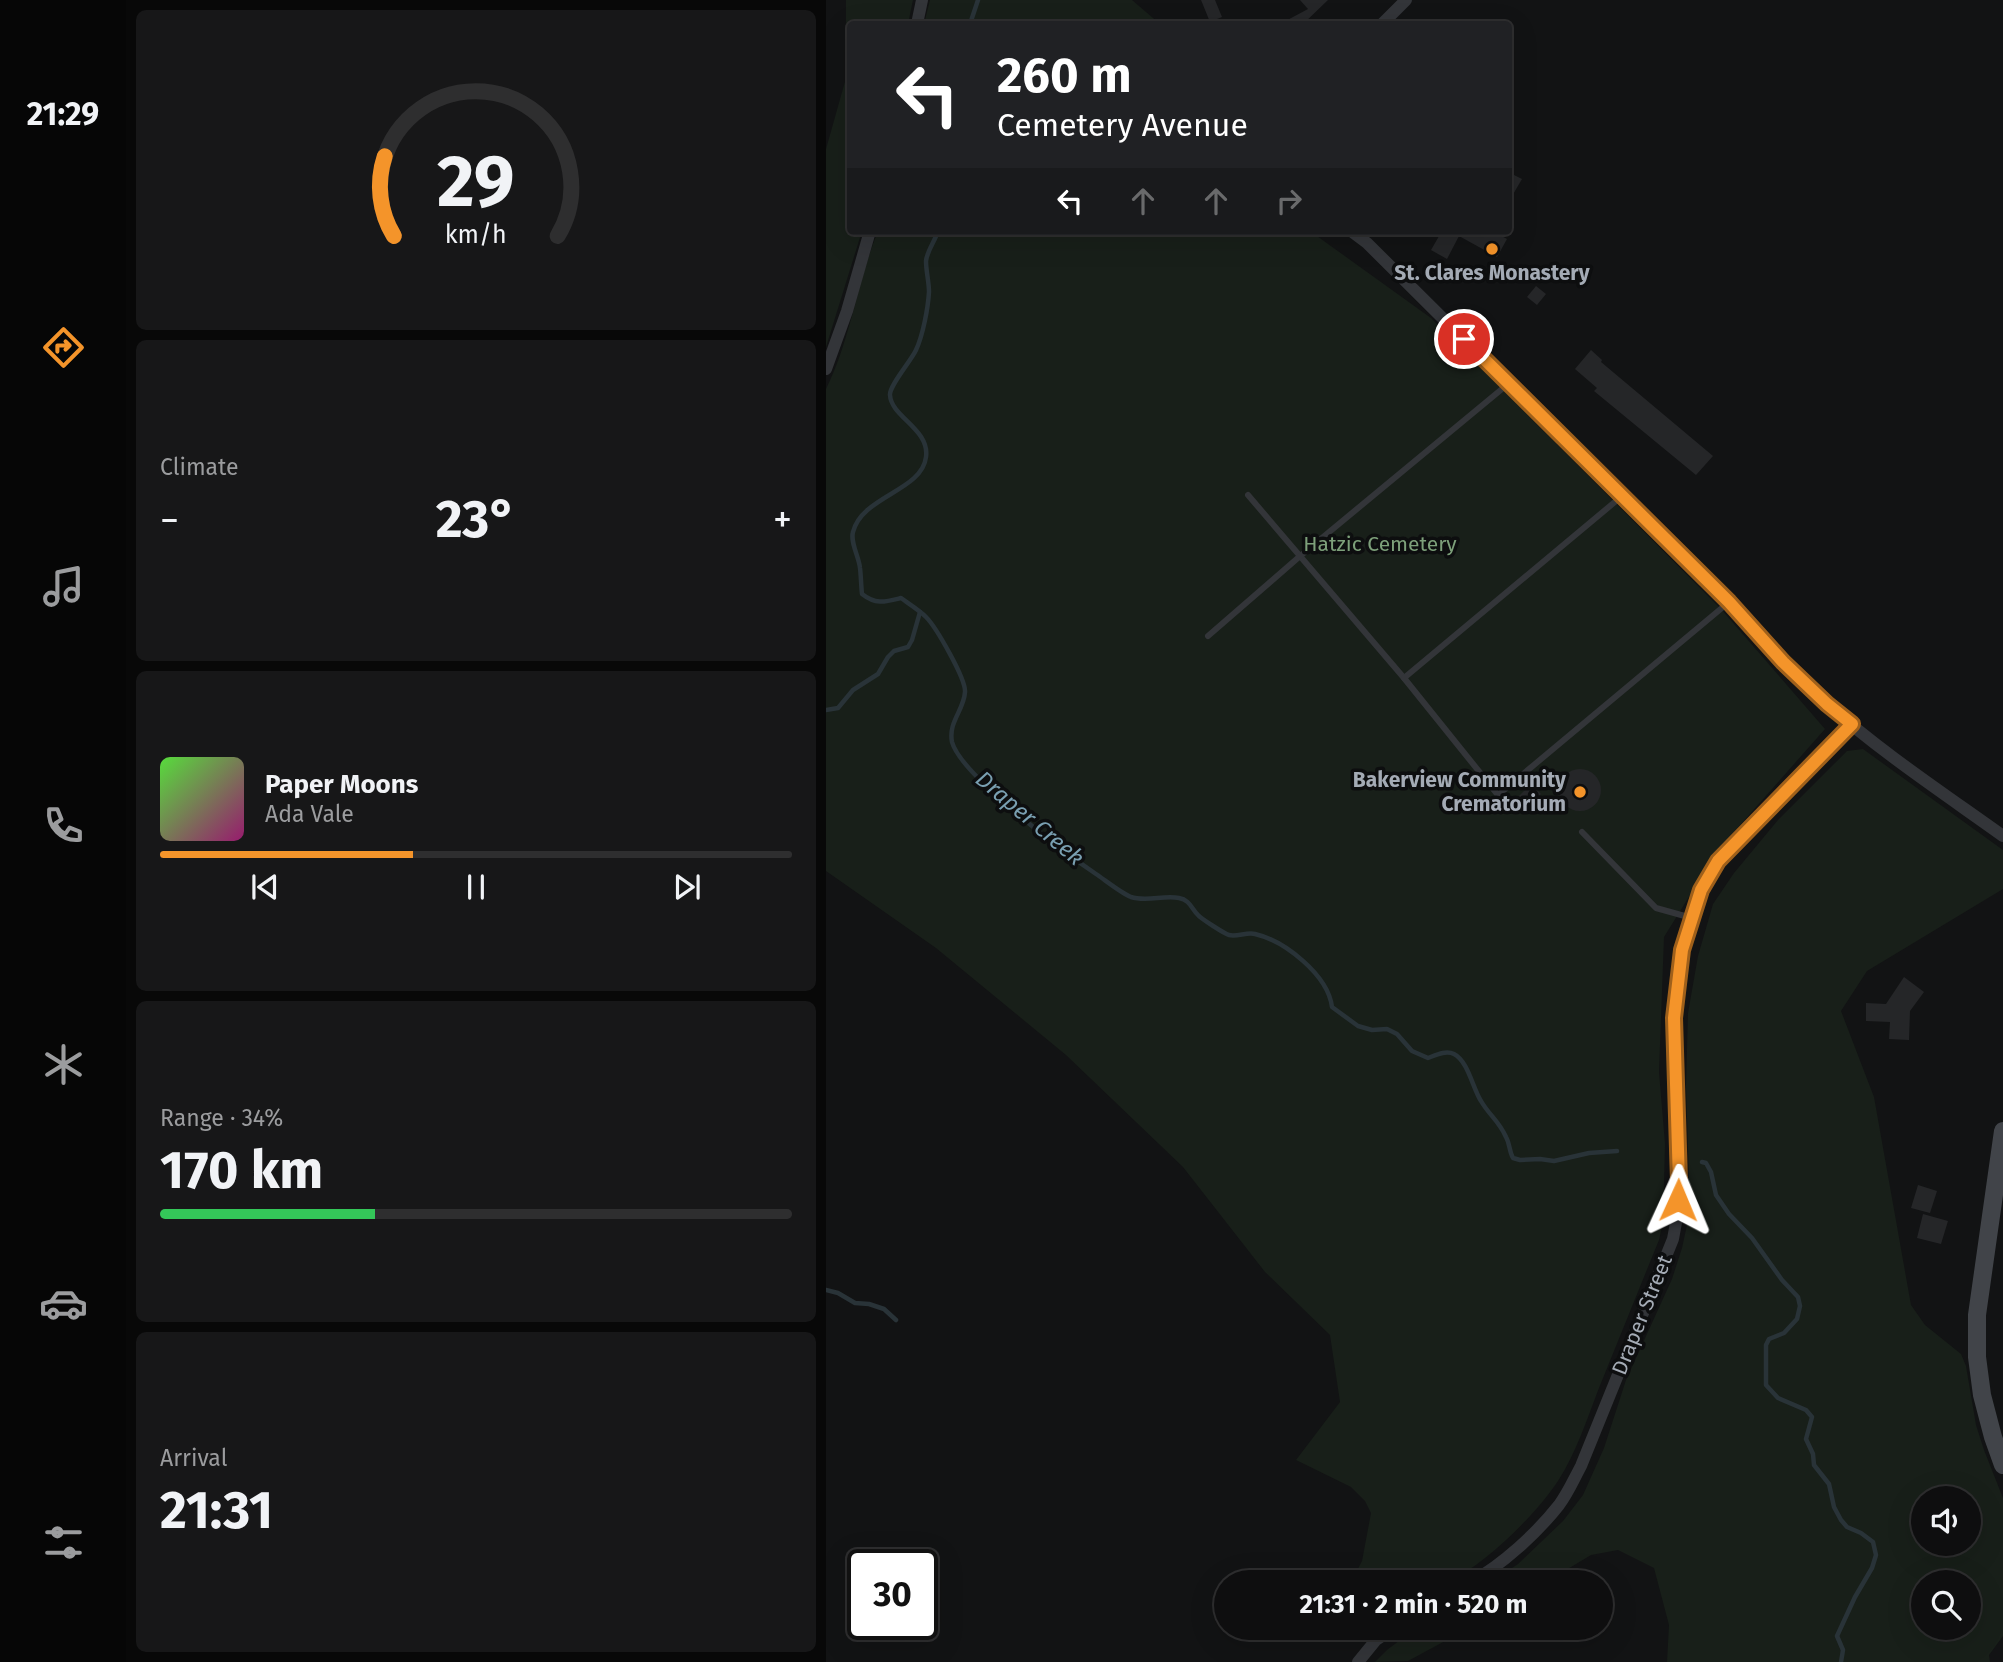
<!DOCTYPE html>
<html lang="en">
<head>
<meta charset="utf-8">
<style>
	body { margin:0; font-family:"Fira Sans",sans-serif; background:#171718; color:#f1f3f6; height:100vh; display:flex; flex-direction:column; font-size:26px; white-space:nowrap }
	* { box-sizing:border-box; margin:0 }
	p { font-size:23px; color:#9b9c9e }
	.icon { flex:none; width:38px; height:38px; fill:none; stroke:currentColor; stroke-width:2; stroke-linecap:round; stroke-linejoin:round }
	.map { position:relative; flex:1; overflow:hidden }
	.drawer { display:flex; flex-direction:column; gap:10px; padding:10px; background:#080808; width:700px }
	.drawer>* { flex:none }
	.hud { position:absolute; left:21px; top:21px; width:665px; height:214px; border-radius:7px; box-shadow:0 7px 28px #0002,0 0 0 2px #2e2e2f; background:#202124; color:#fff; overflow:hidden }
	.tools { position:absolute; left:1085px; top:1486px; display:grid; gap:14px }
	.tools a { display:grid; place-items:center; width:70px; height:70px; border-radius:50%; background:#0e0e0f; box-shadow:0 7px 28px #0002,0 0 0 2px #2e2e2f; font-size:35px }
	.speed { position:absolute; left:21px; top:1549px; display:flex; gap:14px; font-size:35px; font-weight:700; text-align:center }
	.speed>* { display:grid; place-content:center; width:91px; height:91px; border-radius:50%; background:#0e0e0f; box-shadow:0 7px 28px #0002,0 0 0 2px #2e2e2f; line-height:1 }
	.speed .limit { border:4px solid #111; border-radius:10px; background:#fff; color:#111 }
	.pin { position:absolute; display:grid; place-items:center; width:60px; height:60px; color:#fff; margin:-30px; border:4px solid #fff; border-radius:50%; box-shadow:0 2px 7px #0007 }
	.me { position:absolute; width:77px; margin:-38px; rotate:1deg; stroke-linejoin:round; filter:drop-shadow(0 0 5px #0008) }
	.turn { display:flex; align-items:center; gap:24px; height:147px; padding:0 35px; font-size:32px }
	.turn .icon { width:91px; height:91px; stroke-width:2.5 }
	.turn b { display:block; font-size:49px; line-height:60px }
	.lanes { display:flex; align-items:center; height:66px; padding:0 35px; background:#0003; justify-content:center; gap:35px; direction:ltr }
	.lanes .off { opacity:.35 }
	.big { font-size:52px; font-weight:700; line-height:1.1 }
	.drawer .card { flex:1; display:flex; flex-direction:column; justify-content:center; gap:10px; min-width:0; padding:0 24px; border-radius:10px; background:#171718 }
	.drawer .dial { align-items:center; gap:0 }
	.dial svg { height:182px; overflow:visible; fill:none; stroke:#2e2e2f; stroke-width:7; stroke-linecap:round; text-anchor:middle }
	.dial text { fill:#f1f3f6; stroke:none }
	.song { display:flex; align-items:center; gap:21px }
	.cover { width:84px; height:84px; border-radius:10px; background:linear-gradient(135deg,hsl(110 70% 55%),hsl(320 70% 35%)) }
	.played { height:7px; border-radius:4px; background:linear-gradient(90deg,#f4942a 40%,#2e2e2f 40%) }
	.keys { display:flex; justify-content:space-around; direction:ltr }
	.heat { display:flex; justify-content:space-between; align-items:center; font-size:38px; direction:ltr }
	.charge { height:10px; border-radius:5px; background:linear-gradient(90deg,#34c759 34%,#2e2e2f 0) }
	.trip { position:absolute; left:388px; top:1570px; width:399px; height:70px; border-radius:35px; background:#0e0e0f; box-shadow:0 7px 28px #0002,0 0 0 2px #2e2e2f; font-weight:700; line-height:70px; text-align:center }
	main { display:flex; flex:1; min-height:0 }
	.menu { display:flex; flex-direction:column; width:126px; justify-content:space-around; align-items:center; background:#060606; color:#9b9c9e }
	.menu .icon { width:49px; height:49px }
	.menu .on { color:#f4942a }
	.menu b { font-size:32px; color:#f1f3f6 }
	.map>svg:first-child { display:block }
	.green { fill:#181f19; fill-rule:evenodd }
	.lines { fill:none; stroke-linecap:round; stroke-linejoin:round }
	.stream { stroke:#293338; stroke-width:4.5 }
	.building { fill:#252628 }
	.lane { stroke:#333539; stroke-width:6 }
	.street { stroke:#333539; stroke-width:12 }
	.secondary { stroke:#414449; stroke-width:18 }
	.route-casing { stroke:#9f601b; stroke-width:18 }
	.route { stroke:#f4942a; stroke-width:12 }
	.poi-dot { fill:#f4942a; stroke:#0d0e0f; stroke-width:2.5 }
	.labels { text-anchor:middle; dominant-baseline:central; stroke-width:7; stroke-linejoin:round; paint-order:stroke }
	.poi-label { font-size:21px; font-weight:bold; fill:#a4abb5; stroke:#0d0e0f }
	.park-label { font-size:21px; fill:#7da07a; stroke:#0d0e0f }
	.street-label { font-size:21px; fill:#a4abb5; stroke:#0d0e0f }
	.water-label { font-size:23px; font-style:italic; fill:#799fb1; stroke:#0d0e0f }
</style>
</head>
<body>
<main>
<nav class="menu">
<b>21:29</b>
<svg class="icon on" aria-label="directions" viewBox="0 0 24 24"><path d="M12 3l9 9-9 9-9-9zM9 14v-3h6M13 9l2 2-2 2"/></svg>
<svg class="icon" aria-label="music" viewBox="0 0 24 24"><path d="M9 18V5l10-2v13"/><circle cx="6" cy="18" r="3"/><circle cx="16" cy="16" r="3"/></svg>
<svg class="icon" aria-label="phone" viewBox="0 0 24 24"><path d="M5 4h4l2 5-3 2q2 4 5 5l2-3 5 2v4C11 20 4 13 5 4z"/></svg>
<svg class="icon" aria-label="climate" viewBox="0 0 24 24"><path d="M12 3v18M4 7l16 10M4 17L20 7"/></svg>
<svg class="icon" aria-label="car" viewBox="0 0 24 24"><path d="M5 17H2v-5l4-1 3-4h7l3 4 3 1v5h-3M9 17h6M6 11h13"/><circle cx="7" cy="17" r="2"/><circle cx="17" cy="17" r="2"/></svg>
<svg class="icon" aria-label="filters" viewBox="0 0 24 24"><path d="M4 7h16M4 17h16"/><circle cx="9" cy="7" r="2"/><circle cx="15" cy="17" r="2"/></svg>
</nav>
<section class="drawer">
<div class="card dial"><svg viewBox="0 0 100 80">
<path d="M14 69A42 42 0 1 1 86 69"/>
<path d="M14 69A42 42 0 0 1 10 34" stroke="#f4942a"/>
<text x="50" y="56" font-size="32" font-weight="700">29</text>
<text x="50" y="72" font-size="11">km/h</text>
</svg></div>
<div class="card"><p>Climate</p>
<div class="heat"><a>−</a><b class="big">23°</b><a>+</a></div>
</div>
<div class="card">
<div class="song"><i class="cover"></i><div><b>Paper Moons</b><p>Ada Vale</p></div></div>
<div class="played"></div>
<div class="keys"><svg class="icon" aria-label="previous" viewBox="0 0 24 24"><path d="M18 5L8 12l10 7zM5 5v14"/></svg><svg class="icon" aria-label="pause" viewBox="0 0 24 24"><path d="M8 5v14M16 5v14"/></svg><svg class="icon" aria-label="next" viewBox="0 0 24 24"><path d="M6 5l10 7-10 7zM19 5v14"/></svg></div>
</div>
<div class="card"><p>Range · 34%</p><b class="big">170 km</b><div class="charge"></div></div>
<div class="card"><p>Arrival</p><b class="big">21:31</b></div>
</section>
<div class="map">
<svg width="1177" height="1662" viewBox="0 0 1177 1662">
	<rect width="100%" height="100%" fill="#121314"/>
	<g class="green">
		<polygon points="20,0 87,0 82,24 24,24 24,231 36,231 0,347 0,149 20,78"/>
		<polygon points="104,0 306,0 334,24 98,24"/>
		<path d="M 52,231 L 484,231 L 605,318 L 895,609 L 999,729 L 892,850 L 838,937 L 833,1072 L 839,1144 L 837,1222 L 833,1240 C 813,1289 793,1339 773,1388 C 761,1419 750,1453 732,1481 C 708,1517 661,1562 623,1582 L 525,1582 L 536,1561 L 545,1513 L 539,1501 L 525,1487 L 470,1460 L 514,1402 L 504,1335 L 439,1272 L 357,1167 L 240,1055 L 110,948 L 0,871 L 0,389 C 25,339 31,282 52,231 Z"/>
		<path d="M 1037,749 L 1177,850 L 1177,889 L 1041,971 L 1015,1011 L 1048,1097 L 1085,1305 L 1099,1325 L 1135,1354 L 1140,1366 L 1150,1425 L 1158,1450 L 1177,1498 L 1177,1636 L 1163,1655 L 1164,1662 L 841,1662 L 843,1625 L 828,1568 L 792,1550 L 765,1555 L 720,1582 L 665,1582 L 692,1564 L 737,1521 L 757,1495 L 778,1448 L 800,1380 L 846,1279 L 856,1248 L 864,1211 L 860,1086 L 862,1013 L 872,956 L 887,904 L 908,873 L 952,820 L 1021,751 ZM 1143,1498 L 1143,1544 L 1097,1544 L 1097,1498 ZM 1143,1582 L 1143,1628 L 1097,1628 L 1097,1582 Z"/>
		<polygon points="590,1628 643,1628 582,1661 549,1662 561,1650"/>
	</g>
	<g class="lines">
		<g class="stream">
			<polyline points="144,24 152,0"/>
			<path d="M 112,231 C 109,241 101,251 100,261 C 100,271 103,282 103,292 C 102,308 97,335 90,350 C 85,361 63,386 64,395 C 65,417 104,429 100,457 C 96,491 36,496 27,532 C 24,542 33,557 34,568 C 35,576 35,585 36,594 C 50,605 59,602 75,598 C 83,604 93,610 100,617 C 110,627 140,679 139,692 C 138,710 122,722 126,742 C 135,775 239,853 270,874 C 279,880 295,893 305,897 C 320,902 338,895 353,898 C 364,900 365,908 372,915 C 374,918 399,934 403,935 C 411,937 421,932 429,934 C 459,941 502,975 506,1007 L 532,1026 L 546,1030 L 561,1029 L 571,1034 L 586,1051 L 602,1058 C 610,1055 620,1050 628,1054 C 642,1061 647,1089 655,1101 C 663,1115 673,1121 680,1137 C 684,1144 683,1151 687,1158 L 694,1160 L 714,1159 L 728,1161 L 763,1153 L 791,1151"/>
			<polyline points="0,710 12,708 27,690 52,674 62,657 68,651 82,647 86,640 94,612"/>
			<polyline points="876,1162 880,1163 885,1172 890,1195 903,1214 926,1238 956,1280 972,1297 974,1306 971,1319 958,1333 943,1339 940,1345 940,1385 952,1398 980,1410 986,1417 980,1439 987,1454 988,1465 1003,1484 1008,1507 1015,1520 1021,1527 1035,1533 1047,1542 1050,1555 1046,1568 1029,1597 1011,1636 1017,1650 1015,1662"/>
			<polyline points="0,1290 12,1293 29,1303 43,1304 58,1309 70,1320"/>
		</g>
	</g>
	<g class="building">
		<polygon points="375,0 389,0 396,17 384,22"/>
		<polygon points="474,0 502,0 477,24 454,24 482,9"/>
		<polygon points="682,172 696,179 682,203"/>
		<polygon points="616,231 666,231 681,239 671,257 633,236 621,259 605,250"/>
		<polygon points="710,286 720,294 711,305 701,297"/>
		<polygon points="765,350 776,360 775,362 887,456 870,475 768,391 771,388 749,369"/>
		<circle cx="754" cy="790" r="21"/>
		<polygon points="705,784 715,794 697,811 688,801"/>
		<polygon points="1078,977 1098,992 1084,1011 1083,1040 1063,1039 1064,1022 1040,1021 1040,1003 1060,1004"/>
		<polygon points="1092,1185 1111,1191 1104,1213 1085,1208"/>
		<polygon points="1097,1214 1122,1221 1115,1244 1091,1238"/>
	</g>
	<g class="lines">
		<g class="lane">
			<polyline points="422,495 578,678"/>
			<polyline points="796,496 578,678 672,795 903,602"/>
			<polyline points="382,636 473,557 682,384"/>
			<polyline points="756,832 830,908 866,918"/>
		</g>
		<g class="street">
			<polyline points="91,24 96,0"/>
			<polyline points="556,24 580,0"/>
			<path d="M 525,231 L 541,243 C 653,355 766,466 878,578 C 920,619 956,664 1000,703 C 1055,752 1117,793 1177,836"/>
			<polyline points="0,369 21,311 44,231"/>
			<path d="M 645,1582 C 676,1565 711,1533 733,1505 C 742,1493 748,1479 755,1466 L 847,1239 L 851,1217 L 853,1183 L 848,1018 L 856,950 L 875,890 L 892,861 L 1026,724"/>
			<polyline points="532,1662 550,1640 568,1628"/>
		</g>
		<polyline class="secondary" points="1177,1131 1151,1315 1151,1357 1156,1395 1167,1437 1177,1465"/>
	</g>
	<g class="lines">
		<defs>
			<polyline id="route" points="638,339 903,602 957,662 1001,704 1026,724 892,861 875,890 856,950 848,1018 853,1182 852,1200"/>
		</defs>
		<use href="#route" class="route-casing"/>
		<use href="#route" class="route"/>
	</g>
	<g class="poi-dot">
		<circle cx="666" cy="249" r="7"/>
		<circle cx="754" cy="792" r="7"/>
	</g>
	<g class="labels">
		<g class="poi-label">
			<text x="666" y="273">St. Clares Monastery</text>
			<text x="740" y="780" text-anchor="end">Bakerview Community<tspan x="740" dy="24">Crematorium</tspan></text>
		</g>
		<g class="park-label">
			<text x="554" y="544">Hatzic Cemetery</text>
		</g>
		<g class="street-label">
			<text transform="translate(816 1315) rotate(-68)">Draper Street</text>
		</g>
		<g class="water-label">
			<text transform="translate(204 818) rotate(40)">Draper Creek</text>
		</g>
	</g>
</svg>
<div class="tools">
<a><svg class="icon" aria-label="sound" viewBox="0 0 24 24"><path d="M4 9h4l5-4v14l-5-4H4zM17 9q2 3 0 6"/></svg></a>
<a><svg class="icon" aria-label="search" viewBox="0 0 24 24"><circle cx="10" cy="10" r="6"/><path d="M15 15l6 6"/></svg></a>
</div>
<div class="speed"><div class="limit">30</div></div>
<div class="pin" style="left:638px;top:339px;background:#d93025"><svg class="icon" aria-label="arrive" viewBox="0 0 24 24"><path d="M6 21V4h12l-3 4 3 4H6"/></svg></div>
<svg class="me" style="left:852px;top:1200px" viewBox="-20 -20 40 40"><path d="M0-17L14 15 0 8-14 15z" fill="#f4942a" stroke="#fff" stroke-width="4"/></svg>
<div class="trip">21:31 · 2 min · 520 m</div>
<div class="hud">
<div class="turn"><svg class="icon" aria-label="left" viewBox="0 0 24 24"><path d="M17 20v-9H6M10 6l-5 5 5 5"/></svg><div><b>260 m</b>Cemetery Avenue</div></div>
<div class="lanes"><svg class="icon" aria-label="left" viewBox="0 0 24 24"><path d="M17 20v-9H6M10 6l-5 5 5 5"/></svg><svg class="icon off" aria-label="ahead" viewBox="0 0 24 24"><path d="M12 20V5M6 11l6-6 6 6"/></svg><svg class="icon off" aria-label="ahead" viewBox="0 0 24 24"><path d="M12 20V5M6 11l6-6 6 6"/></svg><svg class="icon off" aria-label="right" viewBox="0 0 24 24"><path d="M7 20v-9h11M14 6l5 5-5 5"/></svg></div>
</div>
</div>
</main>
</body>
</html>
